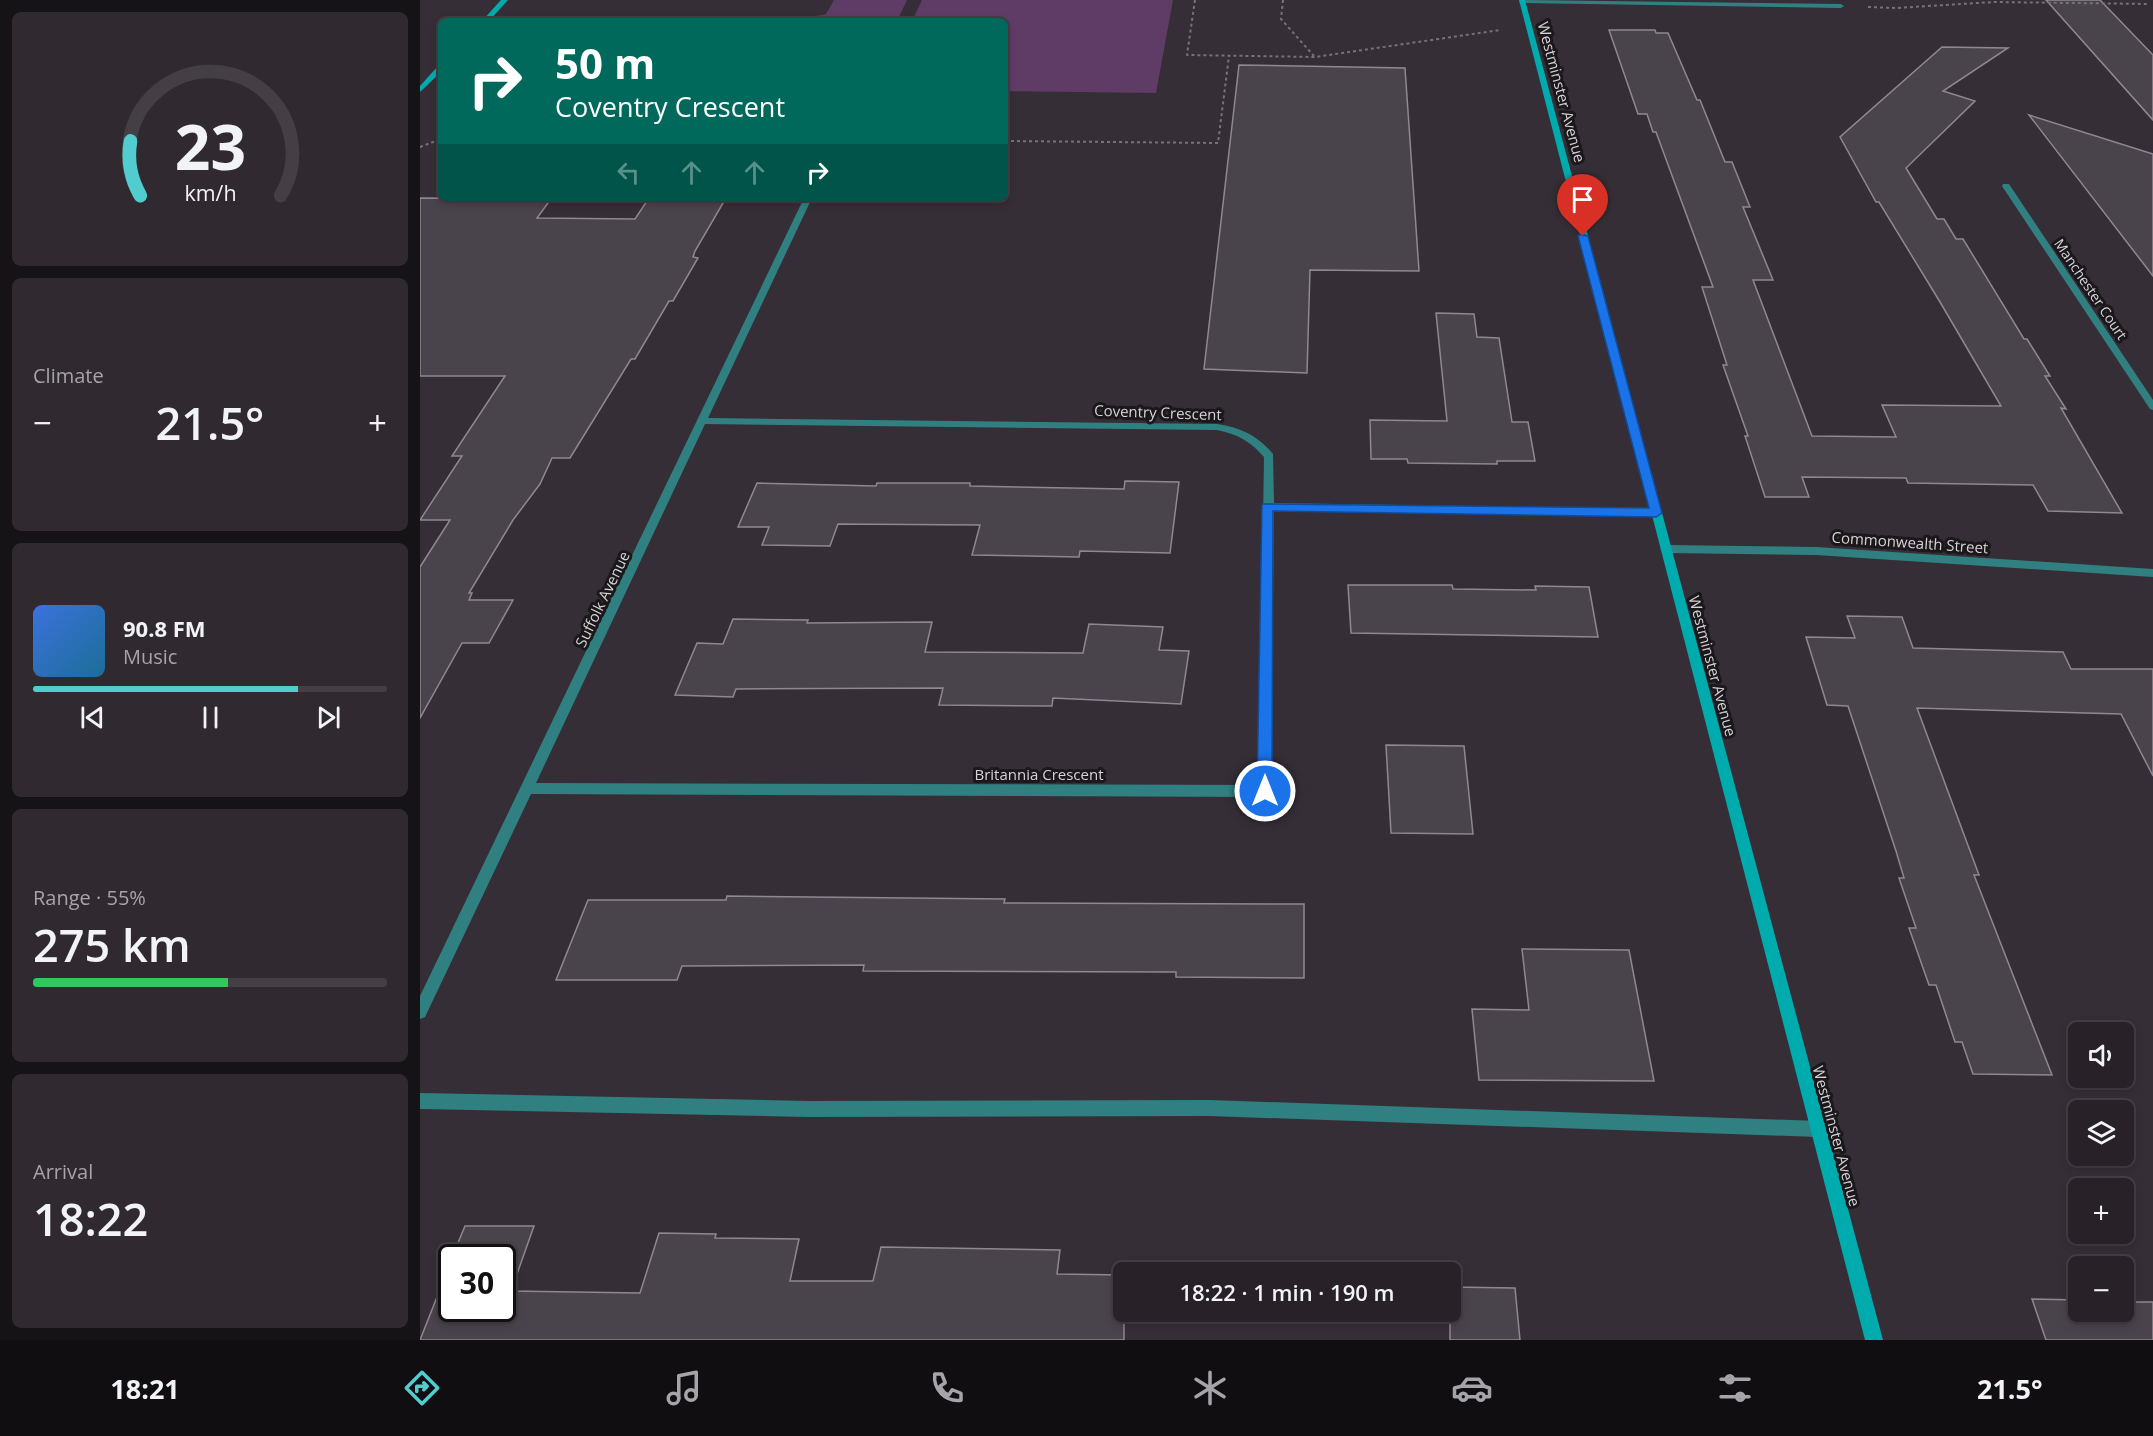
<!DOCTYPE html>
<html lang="en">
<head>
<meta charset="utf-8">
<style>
	body { margin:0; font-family:"Open Sans",sans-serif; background:#302a30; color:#f1f3f6; height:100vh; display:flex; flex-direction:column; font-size:22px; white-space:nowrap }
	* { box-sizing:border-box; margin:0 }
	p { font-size:20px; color:#a5a4a8 }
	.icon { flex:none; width:33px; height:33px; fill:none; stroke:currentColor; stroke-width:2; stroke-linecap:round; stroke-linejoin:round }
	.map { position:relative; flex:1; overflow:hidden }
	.sheet { display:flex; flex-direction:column; gap:12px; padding:12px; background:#161316; width:420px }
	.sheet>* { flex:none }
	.guide { position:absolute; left:18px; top:18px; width:570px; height:183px; border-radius:9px; box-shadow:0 3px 9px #0003,0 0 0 2px #443f45; background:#00695c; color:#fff; overflow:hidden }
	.controls { position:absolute; left:1648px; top:1022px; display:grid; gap:12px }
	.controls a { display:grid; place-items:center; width:66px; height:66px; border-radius:9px; background:#282228; box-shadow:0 3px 9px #0003,0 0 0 2px #443f45; font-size:30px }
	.speed { position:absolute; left:18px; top:1244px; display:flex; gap:12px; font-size:30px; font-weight:700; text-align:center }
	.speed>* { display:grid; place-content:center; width:78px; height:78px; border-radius:50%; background:#282228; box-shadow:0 3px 9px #0003,0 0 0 2px #443f45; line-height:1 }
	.speed .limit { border:3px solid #111; border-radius:9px; background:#fff; color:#111 }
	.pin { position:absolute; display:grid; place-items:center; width:51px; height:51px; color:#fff; margin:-62px -26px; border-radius:50% 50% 50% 0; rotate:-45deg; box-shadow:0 0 6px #0007 }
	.pin .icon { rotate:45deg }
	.me { position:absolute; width:66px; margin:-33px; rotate:0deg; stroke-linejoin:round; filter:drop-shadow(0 0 4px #0008) }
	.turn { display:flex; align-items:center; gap:21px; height:126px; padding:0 18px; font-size:27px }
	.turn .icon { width:78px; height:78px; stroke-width:2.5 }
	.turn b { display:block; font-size:42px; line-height:51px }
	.lanes { display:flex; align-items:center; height:57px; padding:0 18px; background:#0003; justify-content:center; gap:30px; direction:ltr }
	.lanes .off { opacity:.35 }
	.big { font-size:45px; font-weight:600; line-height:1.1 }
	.sheet .widget { flex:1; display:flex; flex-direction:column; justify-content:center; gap:9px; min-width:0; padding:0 21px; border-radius:9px; background:#302a30 }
	.sheet .dial { align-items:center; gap:0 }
	.dial svg { height:156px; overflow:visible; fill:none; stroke:#443f45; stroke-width:7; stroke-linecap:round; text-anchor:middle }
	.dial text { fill:#f1f3f6; stroke:none }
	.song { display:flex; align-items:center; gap:18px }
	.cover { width:72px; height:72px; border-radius:9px; background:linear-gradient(135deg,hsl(220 70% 55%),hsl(200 70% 35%)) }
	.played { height:6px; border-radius:3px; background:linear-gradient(90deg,#52cdcf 75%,#443f45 75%) }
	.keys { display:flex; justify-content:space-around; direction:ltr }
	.heat { display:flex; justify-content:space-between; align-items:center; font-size:33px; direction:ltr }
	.charge { height:9px; border-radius:4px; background:linear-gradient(90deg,#34c759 55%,#443f45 0) }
	.trip { position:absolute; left:693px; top:1262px; width:348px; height:60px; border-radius:9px; background:#282228; box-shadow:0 3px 9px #0003,0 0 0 2px #443f45; font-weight:600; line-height:60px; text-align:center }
	.tab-bar { display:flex; height:96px; justify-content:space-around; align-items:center; background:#100e10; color:#a5a4a8 }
	.tab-bar .icon { width:42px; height:42px }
	.tab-bar .on { color:#52cdcf }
	.tab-bar b { font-size:27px; color:#f1f3f6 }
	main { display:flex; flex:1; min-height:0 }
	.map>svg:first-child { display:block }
	.green { fill:#5f3c66 }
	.building { fill:#49434b; stroke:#908891; stroke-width:1.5 }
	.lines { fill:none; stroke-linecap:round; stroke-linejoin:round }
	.path { stroke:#777178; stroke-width:2; stroke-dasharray:3 3; stroke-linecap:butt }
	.lane { fill:#318081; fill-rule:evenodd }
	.street { fill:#318081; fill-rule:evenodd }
	.secondary { fill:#00abae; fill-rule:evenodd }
	.route { fill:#1a73e8; stroke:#114b97; stroke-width:1.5 }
	.labels { text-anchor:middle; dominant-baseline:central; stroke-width:6; stroke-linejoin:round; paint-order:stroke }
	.far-street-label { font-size:14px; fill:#d7d2d7; stroke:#1a181b }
	.street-label { font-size:15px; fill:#d7d2d7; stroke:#1a181b }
</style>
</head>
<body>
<main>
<section class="sheet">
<div class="widget dial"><svg viewBox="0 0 100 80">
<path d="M14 69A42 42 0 1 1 86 69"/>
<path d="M14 69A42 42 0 0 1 9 41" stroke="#52cdcf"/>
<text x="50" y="56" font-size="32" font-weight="700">23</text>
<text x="50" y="72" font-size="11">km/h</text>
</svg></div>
<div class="widget"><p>Climate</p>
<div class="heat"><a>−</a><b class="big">21.5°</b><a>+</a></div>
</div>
<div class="widget">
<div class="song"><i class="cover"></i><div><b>90.8 FM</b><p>Music</p></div></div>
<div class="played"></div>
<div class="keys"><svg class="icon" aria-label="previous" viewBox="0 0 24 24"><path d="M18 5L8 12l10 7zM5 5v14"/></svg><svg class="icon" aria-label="pause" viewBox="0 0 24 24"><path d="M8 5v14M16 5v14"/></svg><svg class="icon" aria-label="next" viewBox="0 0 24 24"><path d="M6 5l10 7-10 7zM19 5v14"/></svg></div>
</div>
<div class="widget"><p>Range · 55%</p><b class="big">275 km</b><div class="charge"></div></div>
<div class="widget"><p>Arrival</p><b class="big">18:22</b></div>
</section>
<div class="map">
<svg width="1733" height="1340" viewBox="0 0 1733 1340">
	<rect width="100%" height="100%" fill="#352e36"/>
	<g class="green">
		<polygon points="414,0 487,0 477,21 383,21 382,19 406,14"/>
		<polygon points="502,0 753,0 736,93 585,91 585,21 492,21"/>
	</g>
	<g class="building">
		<polygon points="1626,0 1680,0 1733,55 1733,120"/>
		<polygon points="1189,30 1235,30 1236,33 1248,33 1277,100 1280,100 1305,162 1312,162 1330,207 1323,207 1353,280 1333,280 1392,436 1476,437 1462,405 1581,406 1520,302 1459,202 1456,202 1420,137 1522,47 1588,48 1523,91 1555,101 1486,168 1517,219 1524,219 1536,239 1543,239 1604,339 1607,339 1630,376 1625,376 1646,409 1641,408 1702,513 1628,511 1613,485 1488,483 1486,478 1382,477 1389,497 1345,497 1325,436 1328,436 1303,365 1307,365 1282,287 1293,287 1236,132 1233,132 1227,114 1218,114"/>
		<polygon points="819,65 985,68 999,271 890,270 887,373 784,369"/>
		<polygon points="1609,115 1733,154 1733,276"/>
		<polygon points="0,198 131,199 117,218 215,219 229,198 306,198 275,251 273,257 278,258 253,301 249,301 215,359 211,359 150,458 132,458 120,484 93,520 49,593 52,593 49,600 93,600 69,643 42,643 0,718 0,567 30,520 0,520 42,456 32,456 85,376 0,376"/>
		<polygon points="1016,313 1054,314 1057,337 1079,338 1092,422 1108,422 1115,461 1077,461 1077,464 988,463 987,459 951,459 950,420 1027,421"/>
		<polygon points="705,481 759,482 750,553 660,551 659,557 552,555 560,525 418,524 410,546 342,545 349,527 318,527 337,483 456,486 457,483 550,483 550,486 704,489"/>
		<polygon points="928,585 1032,585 1033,589 1116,590 1115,586 1169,587 1178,637 931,633"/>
		<polygon points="1427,616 1482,617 1493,648 1643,652 1651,669 1733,669 1733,776 1701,714 1497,708 1559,875 1554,875 1632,1075 1553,1074 1542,1042 1535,1042 1516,985 1509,985 1489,928 1496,928 1479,878 1484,878 1476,851 1428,706 1407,705 1386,637 1435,638"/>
		<polygon points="313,619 388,620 387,623 512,622 505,652 663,653 669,624 743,627 739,650 769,651 761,704 633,698 632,706 519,705 523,688 316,689 313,697 255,695 277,643 303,644"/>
		<polygon points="966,745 1044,746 1053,834 971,833"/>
		<polygon points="307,896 585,899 584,903 884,904 884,978 756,977 756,972 443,971 444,965 262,966 257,980 136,980 168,900 306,900"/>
		<polygon points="1102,949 1209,950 1234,1081 1059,1080 1052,1009 1109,1010"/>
		<polygon points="45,1226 114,1226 91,1291 220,1293 239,1233 296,1234 295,1238 379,1239 370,1281 453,1281 461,1247 640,1250 637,1274 704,1275 704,1340 0,1340 32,1259 32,1308 82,1308 82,1257 32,1257"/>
		<polygon points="1030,1287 1095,1288 1100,1340 1030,1340"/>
		<polygon points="1612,1299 1659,1300 1659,1311 1704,1311 1704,1302 1733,1302 1733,1340 1626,1340"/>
	</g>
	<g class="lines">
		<g class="path">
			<polyline points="775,0 767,55 895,57 1080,30"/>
			<polyline points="863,0 861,19 894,56"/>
			<polyline points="1448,7 1476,8 1574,2 1729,4"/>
			<polyline points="585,141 798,143 809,56"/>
			<polyline points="0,147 21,139"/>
		</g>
		<polygon class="lane" points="0,1093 388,1101 789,1100 1398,1121 1404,1123 1406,1129 1404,1135 1398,1137 789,1116 388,1117 0,1109"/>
		<g class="street">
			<polygon points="1102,0 1421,4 1424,6 1421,8 1100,3 1099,2"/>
			<polygon points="1583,184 1589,184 1733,400 1733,410 1730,409 1582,186"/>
			<path d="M 384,198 L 392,198 L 288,418 L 797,424 C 821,428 837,435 853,454 L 854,503 L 1236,509 L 1241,513 L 1236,517 L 854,511 L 851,791 L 850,795 L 845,797 L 111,794 L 5,1017 L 0,1019 L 0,996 ZM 285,424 L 797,430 C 817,434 830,441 844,457 L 839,785 L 116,783 Z"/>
			<polygon points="1246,545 1396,547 1733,569 1733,577 1396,555 1246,553 1240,549"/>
		</g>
		<g class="secondary">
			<polygon points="81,0 88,0 69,21 62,21"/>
			<polygon points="1099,0 1105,0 1463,1340 1445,1340"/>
			<polygon points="18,66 21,66 21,72 0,92 0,86"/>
		</g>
	</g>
	<polygon class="route" points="1160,234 1168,236 1242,513 1236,517 853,511 852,791 850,796 845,798 840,796 837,791 842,504 1229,508 1158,236"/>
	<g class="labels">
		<g class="far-street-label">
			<text transform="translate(1671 289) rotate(56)">Manchester Court</text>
		</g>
		<g class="street-label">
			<text transform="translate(1142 92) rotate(75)">Westminster Avenue</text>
			<text transform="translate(738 412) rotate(2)">Coventry Crescent</text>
			<text transform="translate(1490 542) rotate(4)">Commonwealth Street</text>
			<text transform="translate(182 599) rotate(-64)">Suffolk Avenue</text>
			<text transform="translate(1293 666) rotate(75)">Westminster Avenue</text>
			<text x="619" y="774">Britannia Crescent</text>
			<text transform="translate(1417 1136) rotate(75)">Westminster Avenue</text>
		</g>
	</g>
</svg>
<div class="controls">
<a><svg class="icon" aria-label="sound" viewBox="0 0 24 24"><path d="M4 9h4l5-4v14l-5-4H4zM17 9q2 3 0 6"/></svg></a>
<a><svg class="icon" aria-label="layers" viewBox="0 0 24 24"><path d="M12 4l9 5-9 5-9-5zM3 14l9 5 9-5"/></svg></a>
<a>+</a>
<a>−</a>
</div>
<div class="speed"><div class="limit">30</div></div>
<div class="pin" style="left:1163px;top:236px;background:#d93025"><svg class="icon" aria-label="arrive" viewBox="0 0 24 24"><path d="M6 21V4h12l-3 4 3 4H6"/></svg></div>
<svg class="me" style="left:845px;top:791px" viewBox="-20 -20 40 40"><circle r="17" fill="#1a73e8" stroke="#fff" stroke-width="3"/><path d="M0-11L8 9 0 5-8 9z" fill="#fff"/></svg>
<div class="trip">18:22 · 1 min · 190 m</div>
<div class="guide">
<div class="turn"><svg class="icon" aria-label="right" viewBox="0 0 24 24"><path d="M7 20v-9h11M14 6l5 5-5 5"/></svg><div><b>50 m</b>Coventry Crescent</div></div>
<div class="lanes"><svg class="icon off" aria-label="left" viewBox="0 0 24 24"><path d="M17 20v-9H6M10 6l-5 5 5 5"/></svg><svg class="icon off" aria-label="ahead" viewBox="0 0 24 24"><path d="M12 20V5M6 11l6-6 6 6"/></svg><svg class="icon off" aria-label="ahead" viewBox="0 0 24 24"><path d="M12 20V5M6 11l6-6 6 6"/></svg><svg class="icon" aria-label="right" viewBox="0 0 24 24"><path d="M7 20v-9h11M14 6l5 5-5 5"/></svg></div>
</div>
</div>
</main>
<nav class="tab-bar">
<b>18:21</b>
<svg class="icon on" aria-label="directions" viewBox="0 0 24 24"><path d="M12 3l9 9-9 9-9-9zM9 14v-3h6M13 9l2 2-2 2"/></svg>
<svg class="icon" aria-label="music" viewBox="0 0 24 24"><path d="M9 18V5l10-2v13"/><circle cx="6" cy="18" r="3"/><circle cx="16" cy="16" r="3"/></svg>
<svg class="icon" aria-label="phone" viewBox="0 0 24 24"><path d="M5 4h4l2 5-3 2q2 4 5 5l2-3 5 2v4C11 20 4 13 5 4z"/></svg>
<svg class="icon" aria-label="climate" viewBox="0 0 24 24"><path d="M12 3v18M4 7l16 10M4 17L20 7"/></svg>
<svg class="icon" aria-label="car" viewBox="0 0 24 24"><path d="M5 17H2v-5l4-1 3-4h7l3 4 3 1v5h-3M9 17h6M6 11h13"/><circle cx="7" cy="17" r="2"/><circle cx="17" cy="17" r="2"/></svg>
<svg class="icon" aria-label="filters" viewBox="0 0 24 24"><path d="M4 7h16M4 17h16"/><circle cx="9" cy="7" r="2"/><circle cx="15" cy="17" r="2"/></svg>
<b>21.5°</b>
</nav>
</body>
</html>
